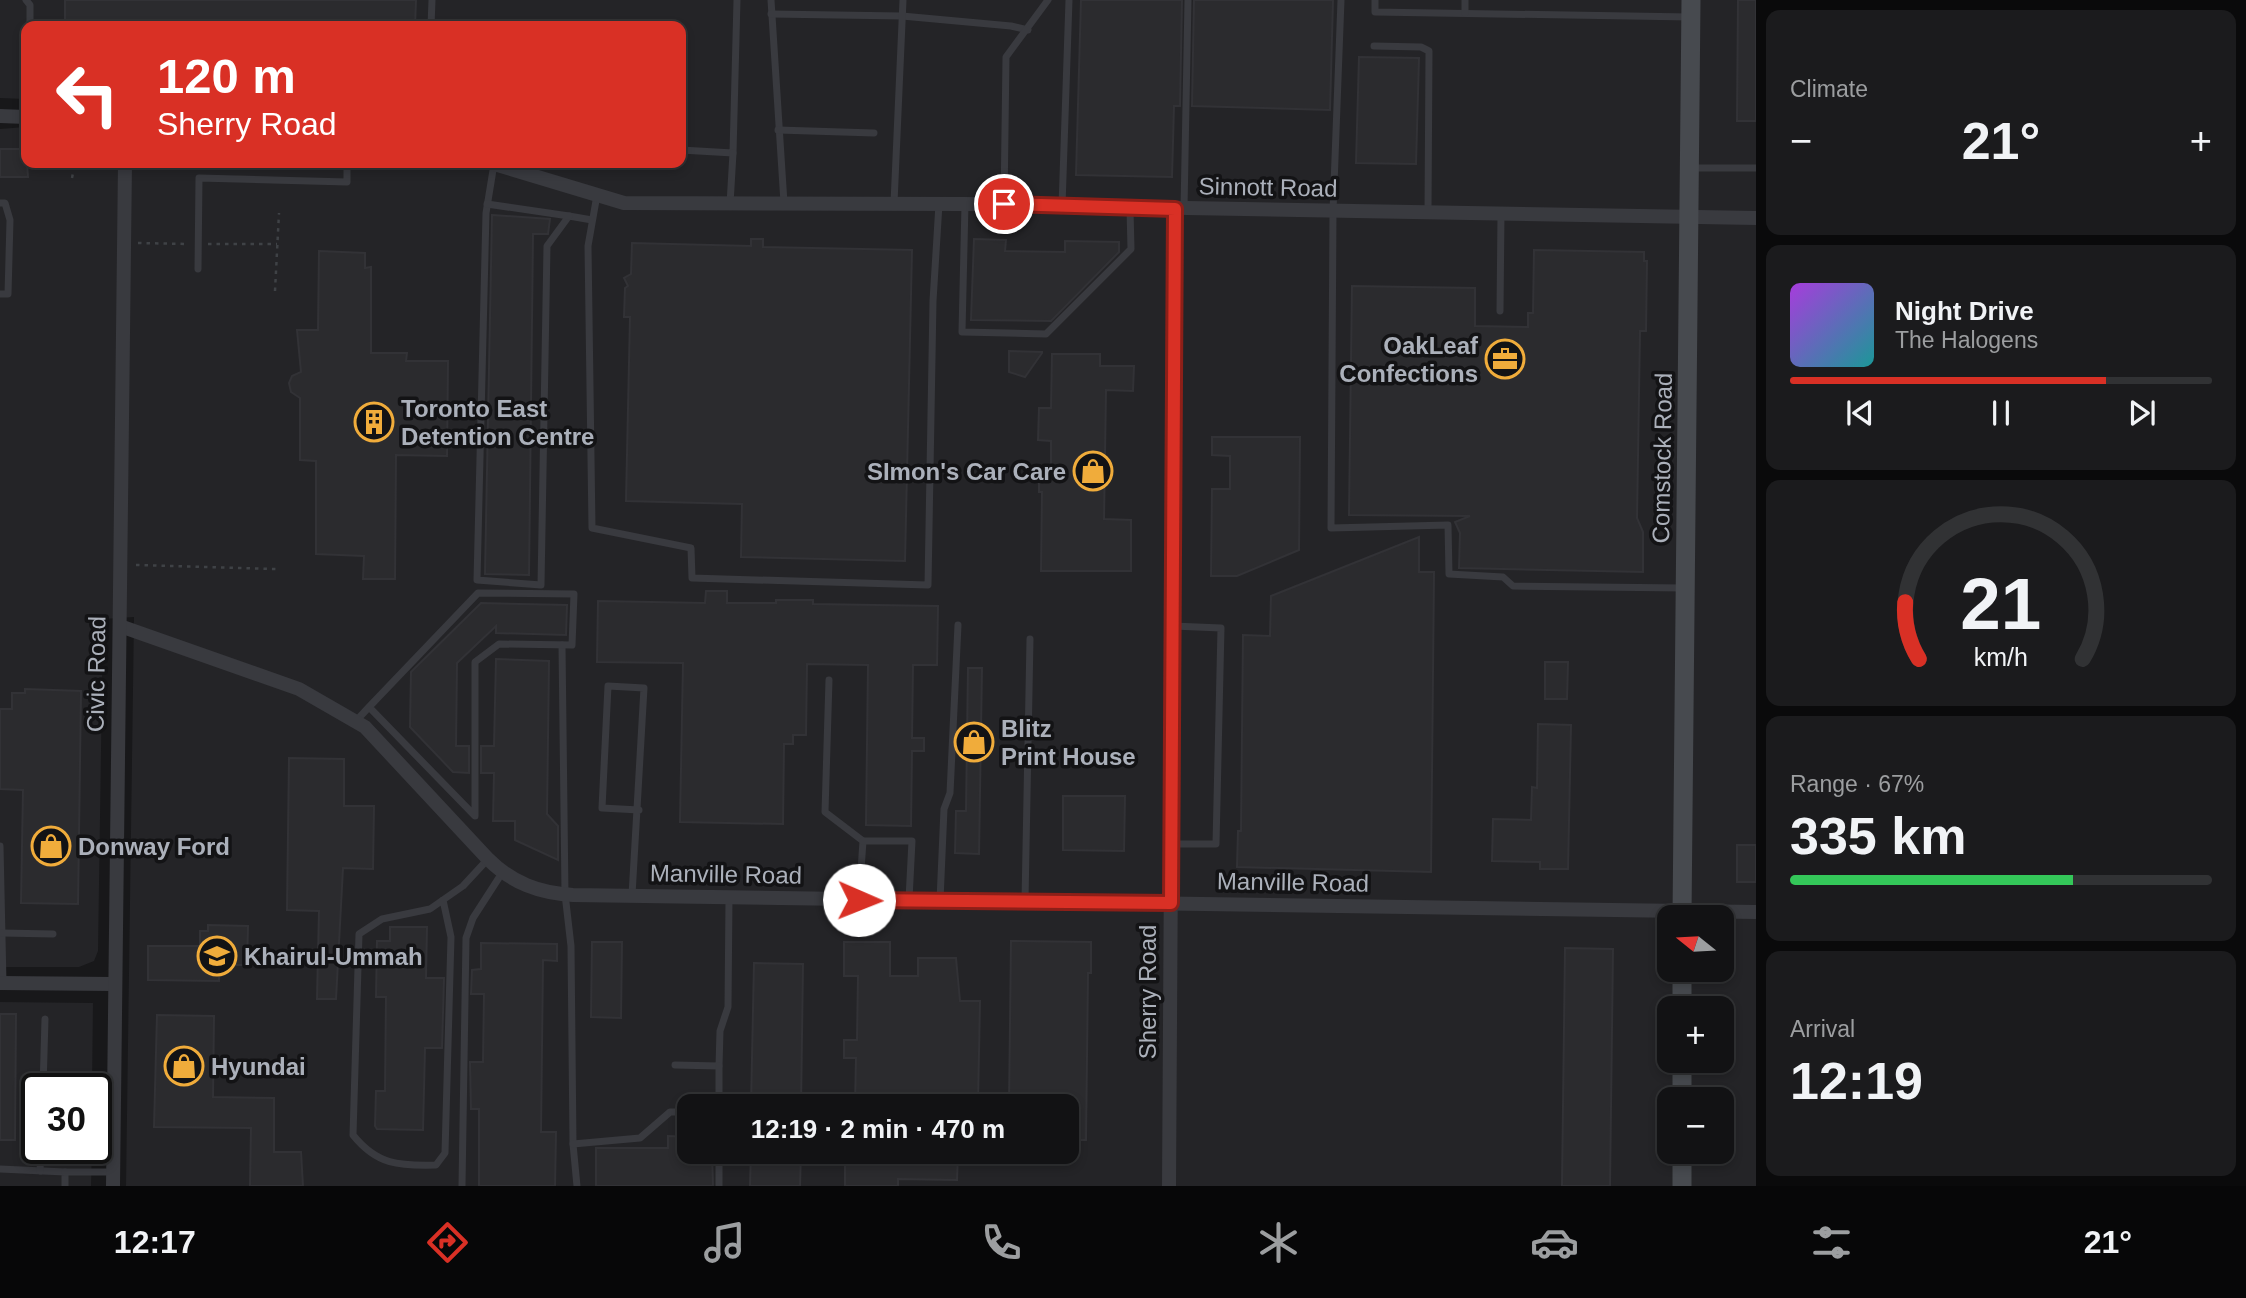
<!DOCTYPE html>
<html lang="en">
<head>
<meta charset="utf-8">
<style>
	body { margin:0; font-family:Helvetica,sans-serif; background:#1b1b1d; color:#f1f3f6; height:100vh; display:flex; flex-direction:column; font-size:26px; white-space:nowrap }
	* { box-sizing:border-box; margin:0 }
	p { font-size:23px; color:#9c9ea0 }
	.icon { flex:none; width:38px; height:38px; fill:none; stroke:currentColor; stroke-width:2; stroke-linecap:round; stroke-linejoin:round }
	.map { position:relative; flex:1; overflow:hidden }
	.drawer { display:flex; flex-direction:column; gap:10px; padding:10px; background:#0a0a0b; width:490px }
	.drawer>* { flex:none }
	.guide { position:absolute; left:21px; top:21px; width:665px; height:147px; border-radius:14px; box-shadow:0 4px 10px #0003,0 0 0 2px #313234; background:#d93025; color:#fff; overflow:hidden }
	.needle { width:46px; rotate:288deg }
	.controls { position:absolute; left:1657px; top:905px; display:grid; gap:14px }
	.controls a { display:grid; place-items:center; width:77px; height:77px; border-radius:14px; background:#121214; box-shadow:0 4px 10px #0003,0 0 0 2px #313234; font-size:35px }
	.speed { position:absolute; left:21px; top:1073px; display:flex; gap:14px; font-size:35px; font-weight:700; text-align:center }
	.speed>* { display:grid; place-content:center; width:91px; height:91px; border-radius:50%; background:#121214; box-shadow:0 4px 10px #0003,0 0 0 2px #313234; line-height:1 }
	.speed .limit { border:4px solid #111; border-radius:10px; background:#fff; color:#111 }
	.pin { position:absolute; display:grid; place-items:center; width:60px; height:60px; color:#fff; margin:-30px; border:4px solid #fff; border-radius:50%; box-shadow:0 2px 7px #0007 }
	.me { position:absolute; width:77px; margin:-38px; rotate:91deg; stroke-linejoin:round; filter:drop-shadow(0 0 5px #0008) }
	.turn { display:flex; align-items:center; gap:24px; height:147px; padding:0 21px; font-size:32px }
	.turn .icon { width:91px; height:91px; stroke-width:2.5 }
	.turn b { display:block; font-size:49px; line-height:60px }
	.big { font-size:52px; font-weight:700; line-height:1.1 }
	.drawer .widget { flex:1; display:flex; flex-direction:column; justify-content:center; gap:10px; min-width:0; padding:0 24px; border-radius:14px; background:#1b1b1d }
	.drawer .dial { align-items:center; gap:0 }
	.dial svg { height:182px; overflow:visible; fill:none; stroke:#313234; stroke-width:7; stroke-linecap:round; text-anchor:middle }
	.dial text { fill:#f1f3f6; stroke:none }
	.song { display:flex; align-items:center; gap:21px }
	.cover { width:84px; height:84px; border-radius:10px; background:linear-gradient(135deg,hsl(280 70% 55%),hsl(180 70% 35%)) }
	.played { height:7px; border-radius:4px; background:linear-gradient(90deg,#d93025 75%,#313234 75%) }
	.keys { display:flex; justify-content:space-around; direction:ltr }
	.heat { display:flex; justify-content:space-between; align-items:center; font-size:38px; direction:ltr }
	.charge { height:10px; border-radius:5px; background:linear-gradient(90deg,#34c759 67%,#313234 0) }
	.trip { position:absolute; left:677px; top:1094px; width:402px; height:70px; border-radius:14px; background:#121214; box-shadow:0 4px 10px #0003,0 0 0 2px #313234; font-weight:700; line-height:70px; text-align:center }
	.tabs { display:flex; height:112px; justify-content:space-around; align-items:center; background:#070708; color:#9c9ea0 }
	.tabs .icon { width:49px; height:49px }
	.tabs .on { color:#d93025 }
	.tabs b { font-size:32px; color:#f1f3f6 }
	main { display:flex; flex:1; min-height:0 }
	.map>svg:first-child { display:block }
	.built { fill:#242427; fill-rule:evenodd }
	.building { fill:#2b2b2e; stroke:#323236; stroke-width:2 }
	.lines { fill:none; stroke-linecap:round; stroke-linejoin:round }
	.path { stroke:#3f4246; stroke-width:2.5; stroke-dasharray:3.5 5; stroke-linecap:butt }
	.lane { stroke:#393a3f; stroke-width:7 }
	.street { stroke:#393a3f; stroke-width:14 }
	.secondary { stroke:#474a4f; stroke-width:19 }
	.route-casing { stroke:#8d1f18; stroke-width:18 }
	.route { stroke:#d93025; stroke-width:12 }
	.labels { text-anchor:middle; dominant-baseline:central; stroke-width:7; stroke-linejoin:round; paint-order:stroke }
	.street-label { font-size:24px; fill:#abb0ba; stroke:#131315 }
	.poi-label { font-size:24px; font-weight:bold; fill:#abb0ba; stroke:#131315; text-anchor:start }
</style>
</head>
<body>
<main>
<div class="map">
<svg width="1756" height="1186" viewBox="0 0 1756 1186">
	<rect width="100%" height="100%" fill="#18181a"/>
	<g class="built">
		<path d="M 0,0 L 1756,0 L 1756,1186 L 126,1186 L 134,617 L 103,619 L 98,951 L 94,961 L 79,967 L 0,967 L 0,129 L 25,127 L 25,99 L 0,98 ZM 26,26 L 681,26 L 681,163 L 26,163 ZM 1670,917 L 1722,917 L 1722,970 L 1670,970 ZM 1670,1008 L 1722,1008 L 1722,1060 L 1670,1060 ZM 1670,1099 L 1722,1099 L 1722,1152 L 1670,1152 ZM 690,1106 L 1068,1106 L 1068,1152 L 690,1152 Z"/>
		<polygon points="0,1002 93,1003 92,1088 37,1088 37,1148 92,1148 91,1186 0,1186"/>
	</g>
	<g class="building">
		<polygon points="65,0 416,0 415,26 65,26"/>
		<polygon points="1081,0 1182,0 1180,106 1174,106 1172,177 1076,175"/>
		<polygon points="1194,0 1333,0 1330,110 1192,106"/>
		<polygon points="1738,0 1756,0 1756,121 1737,121"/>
		<polygon points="1359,57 1419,58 1416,164 1356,163"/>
		<polygon points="0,149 26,149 28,177 0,177"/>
		<polygon points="492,215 550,219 548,234 533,234 529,575 485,574"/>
		<polygon points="751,239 763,239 763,247 912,250 905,561 741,557 742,504 626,501 630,317 624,317 625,288 628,286 624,278 631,274 632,243 751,246"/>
		<polygon points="974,239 1006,240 1005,251 1065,252 1065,241 1119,242 1119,252 1051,321 971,320"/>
		<polygon points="1534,250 1644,252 1644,261 1647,261 1646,331 1640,331 1637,518 1643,532 1643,572 1459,568 1460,533 1455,522 1470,516 1349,515 1352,286 1475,288 1475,326 1528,327 1528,313 1533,313"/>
		<polygon points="319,251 365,253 365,268 371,267 371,353 407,353 406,361 448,361 447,456 396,455 395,579 363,579 364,556 316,554 316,461 300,460 300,398 291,392 289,383 292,376 301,372 297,330 318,330"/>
		<polygon points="1009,351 1042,352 1042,353 1025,377 1009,372"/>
		<polygon points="1052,354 1100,354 1100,366 1134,366 1133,391 1106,390 1104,519 1131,520 1131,571 1041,571 1042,492 1039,492 1039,479 1051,479 1051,441 1038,440 1039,408 1051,408"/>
		<polygon points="1212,437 1300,437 1299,550 1237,576 1211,576 1212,489 1230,489 1230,456 1212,455"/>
		<polygon points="1419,537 1419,572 1434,572 1431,872 1237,867 1238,831 1241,831 1243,635 1270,636 1271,596"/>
		<polygon points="706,591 727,591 727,603 776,603 776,600 813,600 813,604 938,606 937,665 913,665 912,738 924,738 924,751 912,751 911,826 866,825 868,665 807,664 806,735 793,735 793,744 784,744 783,824 680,822 683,663 597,662 598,601 705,603"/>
		<polygon points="481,603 567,605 566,635 496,633 496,626 457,663 456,746 469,746 469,773 453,772 410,727 411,672"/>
		<polygon points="496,659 549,661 547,814 558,826 558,860 515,840 515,821 493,821 494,773 481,773 481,746 494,746"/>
		<polygon points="1545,662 1568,662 1567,699 1545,699"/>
		<polygon points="968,668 982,668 979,854 955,853 956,811 966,811"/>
		<polygon points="25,689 81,691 78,904 21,903 23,790 0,789 0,709 12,709 12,693 25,693"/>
		<polygon points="1538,724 1571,725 1568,869 1540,869 1540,862 1492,861 1493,819 1531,820 1532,787 1537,788"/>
		<polygon points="289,758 344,759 344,806 374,806 373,869 343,868 336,999 317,999 319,911 287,910"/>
		<polygon points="1063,796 1125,796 1124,851 1063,850"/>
		<rect x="1737" y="845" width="19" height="37"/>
		<polygon points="208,925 248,926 247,965 219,965 219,981 148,980 148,946 200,946 200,931 208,931"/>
		<polygon points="390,927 427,927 426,978 444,978 442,1048 425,1048 423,1130 377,1129 375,1126 376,1091 385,1091 386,997 376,997 377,941 390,941"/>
		<polygon points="1011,941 1091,942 1091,973 1088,973 1086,1140 1068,1140 1068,1106 1009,1106"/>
		<polygon points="592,942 622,942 621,1018 591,1017"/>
		<polygon points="844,942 890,942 890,976 918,976 918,958 956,958 960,1001 980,1001 978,1103 958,1103 958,1106 855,1106 856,1058 844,1058 844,1040 857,1040 858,976 844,976"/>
		<polygon points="481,943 557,944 557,961 543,960 541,1132 556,1132 555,1186 479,1186 479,1109 471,1109 470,1062 483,1062 484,994 471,994 472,970 481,969"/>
		<polygon points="1565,948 1613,949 1610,1186 1562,1186"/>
		<polygon points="754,963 803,964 801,1106 751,1106"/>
		<polygon points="0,1014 16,1014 15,1140 0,1140"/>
		<polygon points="157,1015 214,1016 213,1097 274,1098 274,1152 301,1152 303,1186 250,1186 251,1128 154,1127"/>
		<polygon points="668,1136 690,1137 690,1152 712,1152 713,1186 596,1186 596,1148 668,1148"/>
		<polygon points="751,1152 801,1152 800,1186 750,1186"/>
		<polygon points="845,1152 958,1152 957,1180 898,1179 898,1186 845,1186"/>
	</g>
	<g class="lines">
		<g class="path">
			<polyline points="72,178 75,163"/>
			<polyline points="138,243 188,244"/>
			<polyline points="208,244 277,244"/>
			<polyline points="275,291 279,213"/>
			<polyline points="136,565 276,569"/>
		</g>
		<g class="lane">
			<polyline points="26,0 30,5 30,26"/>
			<polyline points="771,0 784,203"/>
			<polyline points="1341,0 1333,211 1331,528 1448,525 1449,574 1503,577 1513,586 1684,588"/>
			<polyline points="1375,0 1375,12 1690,17"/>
			<polyline points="1465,0 1465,13"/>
			<polyline points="771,14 902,16 1011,26 1028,30"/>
			<polyline points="431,26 432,0"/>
			<polyline points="1374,46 1421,47 1429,51 1428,212"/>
			<polyline points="778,130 874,133"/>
			<polyline points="681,150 733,153 737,0"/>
			<polyline points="494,164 486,213 477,580 541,585 547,246 569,216 592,220"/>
			<polyline points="1690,168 1756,168"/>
			<polyline points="597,195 588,246 592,528 691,548 692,578 928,585 933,301 939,204"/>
			<polyline points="0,203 5,203 10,220 8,294 0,294"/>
			<polyline points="894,203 903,0"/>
			<polyline points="487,204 569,216"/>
			<polyline points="730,204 733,153"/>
			<polyline points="965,204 962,332 1046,334 1131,249 1130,209"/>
			<polyline points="1004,204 1006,57 1048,0"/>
			<polyline points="1062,206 1069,0"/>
			<polyline points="1184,209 1188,0"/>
			<polyline points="198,269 199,178 347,182 347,163"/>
			<polyline points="1500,311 1501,214"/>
			<polyline points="562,645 565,894 571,946 573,1144 577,1186"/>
			<polyline points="829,680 825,812 863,841 859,899"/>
			<polyline points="356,721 369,707 478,593 574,594 572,645 499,644 475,662 475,816 369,707"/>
			<polyline points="863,841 912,841 909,899"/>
			<polyline points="1171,844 1216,844 1221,628 1173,626"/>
			<polyline points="0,846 3,983"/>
			<polyline points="632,895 644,688 608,686 602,808 639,810"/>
			<path d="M 443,900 L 451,937 L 445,1153 L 436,1165 C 399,1166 377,1165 353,1135 L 359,934 L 382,919 L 430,909 L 463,886 L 488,859"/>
			<polyline points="940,900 944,809 950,793 958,625"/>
			<polyline points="1025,901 1030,639"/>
			<polyline points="2,933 53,934"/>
			<polyline points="675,1065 719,1066 720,1031 728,1007 729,898"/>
			<polyline points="43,1088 45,1019"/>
			<polyline points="719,1106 719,1066"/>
			<polyline points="573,1144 640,1138 670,1112 690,1112"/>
			<polyline points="719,1152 719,1186"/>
			<polyline points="0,1169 65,1172 65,1186"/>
			<polyline points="40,1171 41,1148"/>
			<polyline points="65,1172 113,1172"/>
			<polyline points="462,1186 466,938 473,918 502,873"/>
		</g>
		<g class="street">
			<polyline points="0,116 26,117"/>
			<polyline points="491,163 624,203 965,204 1756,218"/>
			<path d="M 120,626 L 299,689 L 365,727 L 488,859 C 512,883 539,893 573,895 L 1756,912"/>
			<polyline points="0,983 113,984"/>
			<polyline points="113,1186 125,163"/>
			<polyline points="1169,1186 1175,209"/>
		</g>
		<g class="secondary">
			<polyline points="1682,917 1691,0"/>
			<polyline points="1682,1008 1682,970"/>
			<polyline points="1682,1099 1682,1060"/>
			<polyline points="1682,1186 1682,1152"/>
		</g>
	</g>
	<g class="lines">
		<defs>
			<polyline id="route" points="859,900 1171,903 1175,209 1004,204"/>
		</defs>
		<use href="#route" class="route-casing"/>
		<use href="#route" class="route"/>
	</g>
	<defs>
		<symbol id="office-ring" viewBox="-11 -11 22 22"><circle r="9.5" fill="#131315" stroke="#f0ac3b" stroke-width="1.5"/><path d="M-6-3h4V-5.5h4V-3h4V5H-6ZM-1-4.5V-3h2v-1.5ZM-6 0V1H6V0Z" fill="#f0ac3b"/></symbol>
		<symbol id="building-ring" viewBox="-11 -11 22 22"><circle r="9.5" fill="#131315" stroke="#f0ac3b" stroke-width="1.5"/><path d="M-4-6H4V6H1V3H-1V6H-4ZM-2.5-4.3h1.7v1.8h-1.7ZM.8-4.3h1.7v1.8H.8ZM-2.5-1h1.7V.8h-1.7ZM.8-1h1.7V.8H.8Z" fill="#f0ac3b"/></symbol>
		<symbol id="shop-ring" viewBox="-11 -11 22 22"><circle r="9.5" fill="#131315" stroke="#f0ac3b" stroke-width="1.5"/><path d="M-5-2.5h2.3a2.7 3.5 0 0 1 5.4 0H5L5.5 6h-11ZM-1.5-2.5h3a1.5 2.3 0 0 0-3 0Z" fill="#f0ac3b"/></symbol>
		<symbol id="school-ring" viewBox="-11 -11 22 22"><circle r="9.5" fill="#131315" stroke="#f0ac3b" stroke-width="1.5"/><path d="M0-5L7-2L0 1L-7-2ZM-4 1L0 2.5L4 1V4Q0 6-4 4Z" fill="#f0ac3b"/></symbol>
	</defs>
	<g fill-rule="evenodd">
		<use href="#office-ring" x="1483" y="337" width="44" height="44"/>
		<use href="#building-ring" x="352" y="400" width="44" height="44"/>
		<use href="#shop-ring" x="1071" y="449" width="44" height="44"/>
		<use href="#shop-ring" x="952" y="720" width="44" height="44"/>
		<use href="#shop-ring" x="29" y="824" width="44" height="44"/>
		<use href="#school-ring" x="195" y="934" width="44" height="44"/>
		<use href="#shop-ring" x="162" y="1044" width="44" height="44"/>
	</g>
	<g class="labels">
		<g class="street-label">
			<text transform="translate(1268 187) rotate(1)">Sinnott Road</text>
			<text transform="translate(1662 458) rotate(-89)">Comstock Road</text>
			<text transform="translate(96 674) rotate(-89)">Civic Road</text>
			<text transform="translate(726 874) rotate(1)">Manville Road</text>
			<text transform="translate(1293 882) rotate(1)">Manville Road</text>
			<text transform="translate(1147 992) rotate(-90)">Sherry Road</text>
		</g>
		<g class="poi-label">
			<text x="1478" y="345" text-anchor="end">OakLeaf<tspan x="1478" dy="28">Confections</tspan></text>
			<text x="401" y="408">Toronto East<tspan x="401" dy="28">Detention Centre</tspan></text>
			<text x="1066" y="471" text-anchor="end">SImon's Car Care</text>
			<text x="1001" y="728">Blitz<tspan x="1001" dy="28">Print House</tspan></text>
			<text x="78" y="846">Donway Ford</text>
			<text x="244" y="956">Khairul-Ummah</text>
			<text x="211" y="1066">Hyundai</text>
		</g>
	</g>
</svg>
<div class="controls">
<a><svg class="needle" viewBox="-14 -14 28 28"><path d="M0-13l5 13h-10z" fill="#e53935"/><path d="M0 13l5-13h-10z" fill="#9c9ea0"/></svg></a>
<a>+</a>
<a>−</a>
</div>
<div class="speed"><div class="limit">30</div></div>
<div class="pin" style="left:1004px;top:204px;background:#d93025"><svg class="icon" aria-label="arrive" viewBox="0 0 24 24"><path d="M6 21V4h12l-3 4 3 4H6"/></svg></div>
<svg class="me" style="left:859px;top:900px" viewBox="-20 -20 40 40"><circle r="19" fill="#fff"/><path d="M0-13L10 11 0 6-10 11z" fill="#d93025"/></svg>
<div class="trip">12:19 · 2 min · 470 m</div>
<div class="guide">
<div class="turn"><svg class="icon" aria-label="left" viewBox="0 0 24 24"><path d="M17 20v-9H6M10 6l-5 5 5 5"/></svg><div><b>120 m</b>Sherry Road</div></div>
</div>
</div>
<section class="drawer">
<div class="widget"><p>Climate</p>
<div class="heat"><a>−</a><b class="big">21°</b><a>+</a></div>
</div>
<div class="widget">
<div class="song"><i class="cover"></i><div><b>Night Drive</b><p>The Halogens</p></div></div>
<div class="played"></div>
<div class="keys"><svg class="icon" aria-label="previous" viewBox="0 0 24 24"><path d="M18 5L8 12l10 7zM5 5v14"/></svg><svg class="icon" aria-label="pause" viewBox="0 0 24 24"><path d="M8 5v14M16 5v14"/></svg><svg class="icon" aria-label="next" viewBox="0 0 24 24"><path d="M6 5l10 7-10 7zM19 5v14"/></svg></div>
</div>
<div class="widget dial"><svg viewBox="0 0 100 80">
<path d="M14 69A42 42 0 1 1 86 69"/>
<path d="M14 69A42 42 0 0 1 8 44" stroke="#d93025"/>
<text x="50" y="56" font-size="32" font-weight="700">21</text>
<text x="50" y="72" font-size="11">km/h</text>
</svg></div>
<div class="widget"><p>Range · 67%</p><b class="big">335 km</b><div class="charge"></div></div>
<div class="widget"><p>Arrival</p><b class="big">12:19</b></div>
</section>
</main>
<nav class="tabs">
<b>12:17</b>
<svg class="icon on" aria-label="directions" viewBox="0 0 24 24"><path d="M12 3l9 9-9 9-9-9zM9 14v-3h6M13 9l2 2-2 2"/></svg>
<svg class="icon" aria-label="music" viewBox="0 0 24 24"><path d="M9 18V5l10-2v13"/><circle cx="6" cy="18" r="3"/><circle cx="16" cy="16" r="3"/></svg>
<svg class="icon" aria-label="phone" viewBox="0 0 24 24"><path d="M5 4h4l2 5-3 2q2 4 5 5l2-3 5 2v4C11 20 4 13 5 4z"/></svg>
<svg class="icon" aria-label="climate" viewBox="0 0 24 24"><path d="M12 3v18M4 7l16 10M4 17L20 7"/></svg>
<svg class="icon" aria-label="car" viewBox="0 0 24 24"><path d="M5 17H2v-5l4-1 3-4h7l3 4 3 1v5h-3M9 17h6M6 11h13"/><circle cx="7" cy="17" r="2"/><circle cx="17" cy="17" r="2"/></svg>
<svg class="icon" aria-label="filters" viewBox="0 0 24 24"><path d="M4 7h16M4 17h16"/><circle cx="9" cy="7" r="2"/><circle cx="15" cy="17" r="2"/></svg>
<b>21°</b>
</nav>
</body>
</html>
